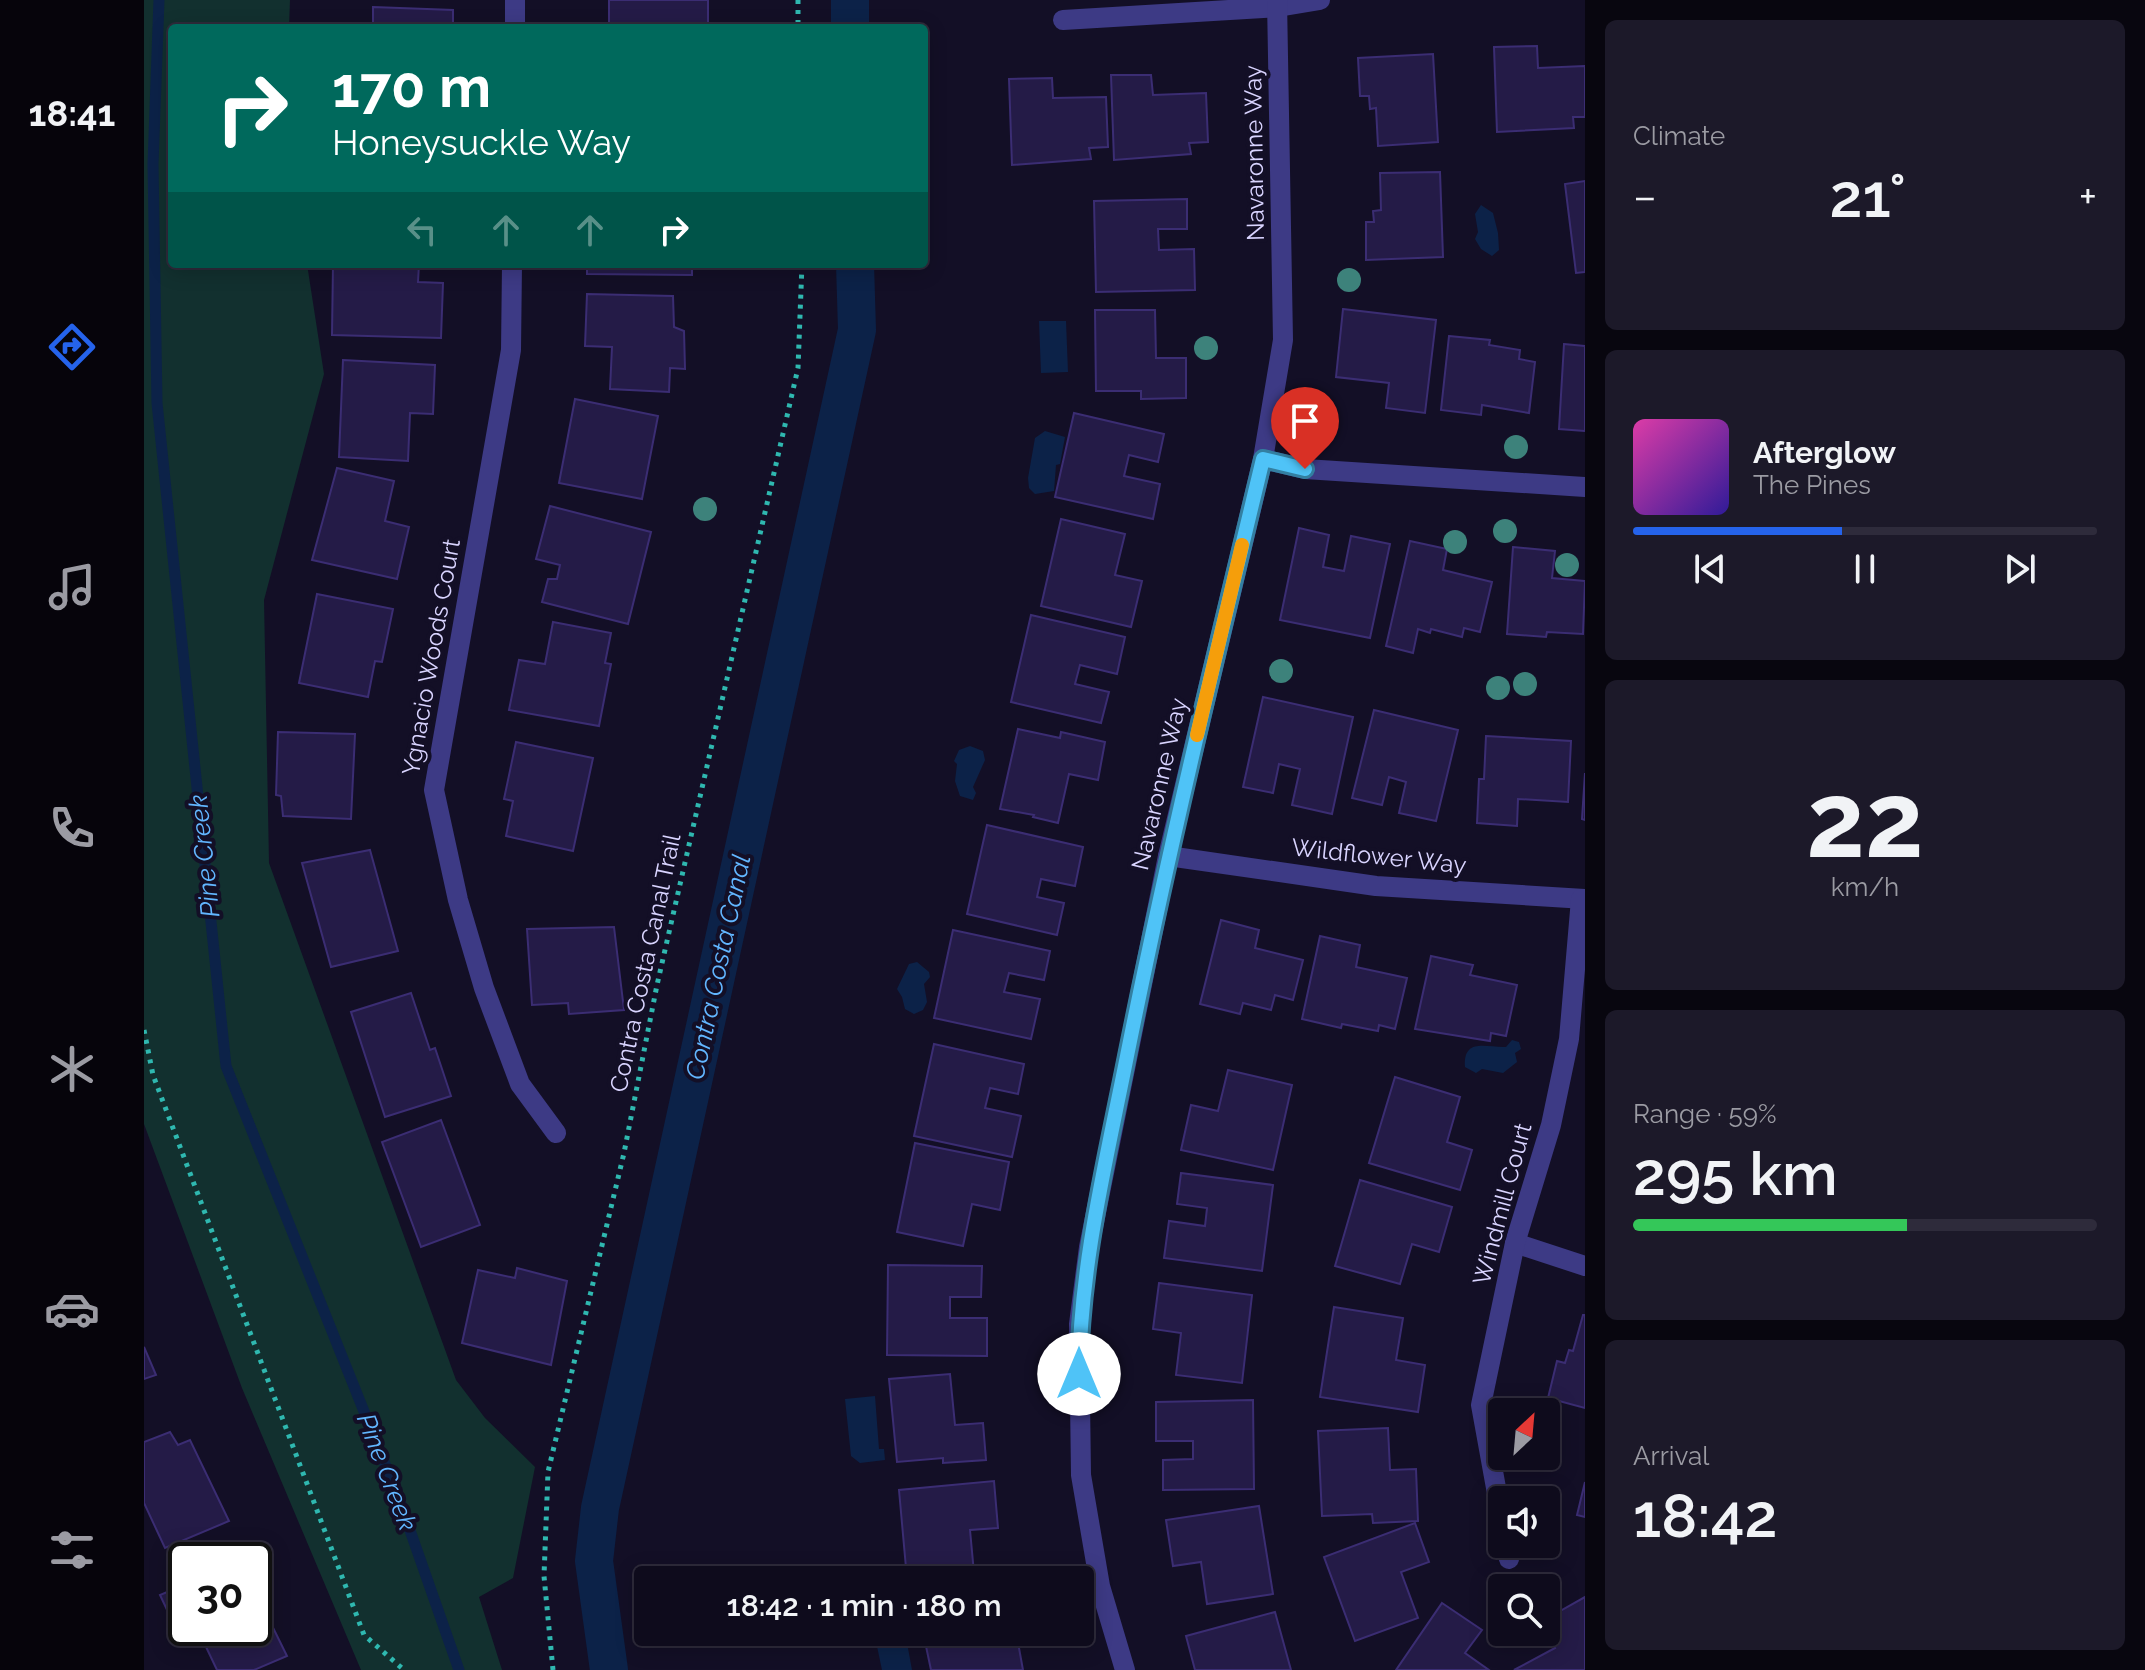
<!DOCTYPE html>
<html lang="en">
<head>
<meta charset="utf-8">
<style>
	body { margin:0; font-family:Raleway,sans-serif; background:#1c1929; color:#f1f3f6; height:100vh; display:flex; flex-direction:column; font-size:30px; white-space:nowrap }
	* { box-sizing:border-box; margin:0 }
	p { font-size:26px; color:#9b9ba3 }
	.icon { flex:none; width:44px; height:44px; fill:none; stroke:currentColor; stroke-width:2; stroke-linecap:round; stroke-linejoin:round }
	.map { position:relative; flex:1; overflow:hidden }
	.side { display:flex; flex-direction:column; gap:20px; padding:20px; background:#08060f; width:560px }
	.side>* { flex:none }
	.top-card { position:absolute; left:24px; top:24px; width:760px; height:244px; border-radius:8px; box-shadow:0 4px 20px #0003,0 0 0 2px #2e2b3b; background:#00695c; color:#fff; overflow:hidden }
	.needle { width:52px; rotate:26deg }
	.tools { position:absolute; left:1344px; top:1398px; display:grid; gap:16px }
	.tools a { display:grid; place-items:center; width:72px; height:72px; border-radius:8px; background:#0e0b1c; box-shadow:0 4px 20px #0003,0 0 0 2px #2e2b3b; font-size:40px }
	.speed { position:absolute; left:24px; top:1542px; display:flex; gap:16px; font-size:40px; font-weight:700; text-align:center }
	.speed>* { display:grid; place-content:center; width:104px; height:104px; border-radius:50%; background:#0e0b1c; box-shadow:0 4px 20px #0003,0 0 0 2px #2e2b3b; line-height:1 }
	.speed .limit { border:4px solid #111; border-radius:12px; background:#fff; color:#111 }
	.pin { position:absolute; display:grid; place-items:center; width:68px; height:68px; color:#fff; margin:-82px -34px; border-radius:50% 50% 50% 0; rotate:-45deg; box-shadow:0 0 8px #0007 }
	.pin .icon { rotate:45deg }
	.me { position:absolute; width:88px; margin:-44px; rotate:0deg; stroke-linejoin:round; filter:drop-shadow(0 0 6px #0008) }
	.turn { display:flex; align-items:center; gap:28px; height:168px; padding:0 32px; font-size:36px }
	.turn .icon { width:104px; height:104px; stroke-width:2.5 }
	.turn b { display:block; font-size:56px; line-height:68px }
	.lanes { display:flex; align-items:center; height:76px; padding:0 32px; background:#0003; justify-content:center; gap:40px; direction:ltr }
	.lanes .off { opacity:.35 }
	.big { font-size:60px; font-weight:600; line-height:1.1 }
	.side .tile { flex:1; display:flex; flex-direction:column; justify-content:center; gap:12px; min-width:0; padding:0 28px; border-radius:12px; background:#1c1929 }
	.side .dial { align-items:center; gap:0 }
	.dial b { font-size:104px; line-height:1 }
	.song { display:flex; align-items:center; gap:24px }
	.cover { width:96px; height:96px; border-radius:12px; background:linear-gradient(135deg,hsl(320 70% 55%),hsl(250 70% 35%)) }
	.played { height:8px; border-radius:4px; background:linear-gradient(90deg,#2563eb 45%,#2e2b3b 45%) }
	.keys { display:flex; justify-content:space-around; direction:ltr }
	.heat { display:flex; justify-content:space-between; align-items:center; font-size:44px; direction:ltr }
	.charge { height:12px; border-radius:6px; background:linear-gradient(90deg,#34c759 59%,#2e2b3b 0) }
	.trip { position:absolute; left:490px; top:1566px; width:460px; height:80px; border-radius:8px; background:#0e0b1c; box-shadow:0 4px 20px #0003,0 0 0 2px #2e2b3b; font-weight:600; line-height:80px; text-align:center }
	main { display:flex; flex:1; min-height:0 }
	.tabs { display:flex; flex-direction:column; width:144px; justify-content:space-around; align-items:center; background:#06040b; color:#9b9ba3 }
	.tabs .icon { width:56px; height:56px }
	.tabs .selected { color:#2563eb }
	.tabs b { font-size:36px; color:#f1f3f6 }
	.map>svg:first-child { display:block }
	.green { fill:#12302f }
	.water { fill:#0c2248 }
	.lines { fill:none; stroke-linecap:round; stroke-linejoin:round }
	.stream { stroke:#0c2248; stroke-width:11 }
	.canal { stroke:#0c2248; stroke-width:38 }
	.building { fill:#241b47; stroke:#3b2d73; stroke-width:2 }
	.path { stroke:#2fb8b0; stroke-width:5; stroke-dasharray:4 6; stroke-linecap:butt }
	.minor { stroke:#3d3a85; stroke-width:20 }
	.tree { fill:#3d827b }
	.route-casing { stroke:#337fa1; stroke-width:20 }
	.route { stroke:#4fc3f7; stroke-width:14 }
	.slow { stroke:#f59e0b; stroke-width:14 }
	.labels { text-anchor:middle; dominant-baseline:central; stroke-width:8; stroke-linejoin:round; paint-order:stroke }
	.street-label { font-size:24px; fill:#d9d4ff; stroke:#130f26 }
	.water-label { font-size:26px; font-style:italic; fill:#62b6ff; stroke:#130f26 }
</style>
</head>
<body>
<main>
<nav class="tabs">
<b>18:41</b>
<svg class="icon selected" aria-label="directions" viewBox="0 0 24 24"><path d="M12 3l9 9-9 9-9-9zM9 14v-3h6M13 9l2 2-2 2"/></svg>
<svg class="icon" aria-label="music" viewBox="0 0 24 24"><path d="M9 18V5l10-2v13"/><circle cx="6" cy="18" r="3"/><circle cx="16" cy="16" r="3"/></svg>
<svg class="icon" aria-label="phone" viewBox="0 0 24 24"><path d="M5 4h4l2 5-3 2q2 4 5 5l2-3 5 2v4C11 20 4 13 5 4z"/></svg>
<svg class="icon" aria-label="climate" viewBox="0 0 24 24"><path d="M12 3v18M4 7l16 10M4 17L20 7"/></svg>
<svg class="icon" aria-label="car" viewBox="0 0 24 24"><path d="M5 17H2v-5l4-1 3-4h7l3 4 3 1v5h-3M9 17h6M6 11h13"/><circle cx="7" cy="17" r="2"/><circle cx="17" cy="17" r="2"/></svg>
<svg class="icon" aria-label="filters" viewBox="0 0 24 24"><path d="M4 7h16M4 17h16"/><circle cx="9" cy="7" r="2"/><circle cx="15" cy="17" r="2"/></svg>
</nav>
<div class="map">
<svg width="1441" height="1670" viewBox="0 0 1441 1670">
	<rect width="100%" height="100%" fill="#130f26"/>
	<polygon class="green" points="0,0 146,0 145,28 28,28 28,264 163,264 180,374 120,600 125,863 312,1380 341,1418 391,1467 369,1578 335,1597 358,1670 217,1670 98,1388 0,1124"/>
	<g class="water">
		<polygon points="1337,205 1349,213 1354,233 1355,250 1348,256 1337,249 1331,239 1334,232 1331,214"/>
		<polygon points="895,321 922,321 924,372 897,373"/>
		<polygon points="901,431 921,437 916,464 912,465 910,491 891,494 885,488 884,478 891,438"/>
		<polygon points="826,746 839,751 841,760 829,787 832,793 829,800 816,796 811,781 813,764 810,761 815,750"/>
		<polygon points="773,962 785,972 786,977 780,984 783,1002 779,1010 770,1014 761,1009 758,997 753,989 765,964"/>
		<path d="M 1368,1040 L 1375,1042 L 1377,1049 L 1371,1053 L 1373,1062 L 1359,1073 L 1338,1069 L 1332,1073 L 1321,1067 C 1319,1037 1343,1048 1362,1047 Z"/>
		<polygon points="731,1396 735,1449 740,1449 741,1460 716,1463 707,1456 701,1399"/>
		<polygon points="730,1632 761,1632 768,1670 738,1670"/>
	</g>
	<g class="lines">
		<polyline class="stream" points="15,0 9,164 13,403 82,1066 255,1499 315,1670"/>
		<g class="canal">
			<polyline points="706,0 706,28"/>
			<polyline points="465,1670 450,1561 456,1508 713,330 711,264"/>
		</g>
	</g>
	<g class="building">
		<rect x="465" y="0" width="99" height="28"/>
		<polygon points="229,7 309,10 309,28 229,28"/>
		<polygon points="1393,46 1394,68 1441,66 1441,117 1429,117 1430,128 1353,132 1350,47"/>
		<polygon points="1289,54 1294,142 1234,146 1232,108 1226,109 1225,96 1216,96 1214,58"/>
		<polygon points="967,75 1007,75 1009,95 1062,93 1064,142 1045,143 1047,154 970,160"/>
		<polygon points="908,78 909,98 962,97 964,147 945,148 947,159 868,165 865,79"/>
		<polygon points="1296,172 1299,257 1222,260 1222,222 1230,222 1229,211 1237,210 1236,173"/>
		<polygon points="1441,181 1441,272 1432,273 1421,184"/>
		<polygon points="1043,199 1043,229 1014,229 1015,250 1050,249 1051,290 952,292 950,201"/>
		<polygon points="189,264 275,264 274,282 299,283 297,338 188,335"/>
		<polygon points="443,264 548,264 548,275 443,274"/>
		<polygon points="443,294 529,296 530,327 540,331 541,369 526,368 525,392 466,389 468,347 441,346"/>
		<polygon points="1199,309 1292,320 1281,413 1242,408 1245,383 1192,377"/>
		<polygon points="951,310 1011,310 1012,358 1042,358 1042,398 997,399 997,391 952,391"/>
		<polygon points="1305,336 1346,340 1345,345 1376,350 1375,359 1391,362 1385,413 1338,405 1337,415 1297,410"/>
		<polygon points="1420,344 1441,346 1441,431 1415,429"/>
		<polygon points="199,360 291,365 289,414 266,413 264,461 195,457"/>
		<polygon points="431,399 514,416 498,499 415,483"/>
		<polygon points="930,413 1020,434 1014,462 985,455 980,476 1016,484 1009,519 911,497"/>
		<polygon points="193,468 250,481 241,521 265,527 253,579 168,560"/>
		<polygon points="406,506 507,532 484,624 398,602 404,579 413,579 416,565 392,559"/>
		<polygon points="917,519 981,534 971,575 998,581 987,627 897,606"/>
		<polygon points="1155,528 1185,535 1179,567 1200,571 1207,536 1246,544 1226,638 1136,620"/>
		<polygon points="1266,541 1303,549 1299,570 1348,582 1336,632 1320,628 1318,637 1287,629 1286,633 1274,629 1269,653 1242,646"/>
		<polygon points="1369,547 1411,551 1408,578 1441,581 1439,634 1403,632 1402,637 1363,634"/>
		<polygon points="173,594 249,609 238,662 231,661 224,697 155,683"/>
		<polygon points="887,615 981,637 973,674 936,665 931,684 965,692 957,723 867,702"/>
		<polygon points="409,622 467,633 461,663 467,664 455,726 365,710 375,660 401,664"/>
		<polygon points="1119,697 1209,717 1188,814 1148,805 1156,769 1135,764 1129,793 1099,787"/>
		<polygon points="1230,710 1314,730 1292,821 1255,813 1262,782 1245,777 1238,805 1208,798"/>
		<polygon points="874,729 916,738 917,732 961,742 954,780 925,774 914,823 889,817 890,815 856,809"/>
		<polygon points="134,732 211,734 207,819 139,816 137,796 132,795"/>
		<polygon points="1342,736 1427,741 1424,802 1374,799 1373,826 1333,823 1335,779 1340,779"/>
		<polygon points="372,742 449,758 429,851 362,836 369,801 360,799"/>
		<polygon points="1441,773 1441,820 1438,819"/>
		<polygon points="843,825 939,847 931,886 897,879 893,897 920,903 913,935 823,914"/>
		<polygon points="226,850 254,951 187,967 158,863"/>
		<polygon points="1077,920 1115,930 1111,948 1159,960 1149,1000 1131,995 1127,1010 1099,1003 1096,1014 1056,1004"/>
		<polygon points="470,927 480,1010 425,1014 424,1003 388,1005 383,929"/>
		<polygon points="809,930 906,951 900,980 865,973 860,992 896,999 887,1039 790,1018"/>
		<polygon points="1176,936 1216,945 1212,967 1263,978 1251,1029 1235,1025 1234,1031 1198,1024 1197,1028 1158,1019"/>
		<polygon points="1287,956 1329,965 1326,975 1373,985 1362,1036 1347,1033 1346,1041 1271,1029"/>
		<polygon points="267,993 286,1050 291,1048 307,1096 241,1117 207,1012"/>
		<polygon points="790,1044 880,1064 874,1094 846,1088 841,1108 877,1116 868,1157 770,1136"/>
		<polygon points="1084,1070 1148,1085 1129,1170 1037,1150 1047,1105 1074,1111"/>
		<polygon points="1251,1077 1316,1097 1303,1142 1328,1150 1316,1190 1225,1163"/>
		<polygon points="297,1120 336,1225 277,1247 238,1142"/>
		<polygon points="771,1143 865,1162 856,1210 828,1204 819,1246 753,1232"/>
		<polygon points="1037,1173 1129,1185 1118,1271 1020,1258 1025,1221 1061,1226 1063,1208 1033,1204"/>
		<polygon points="1216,1180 1308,1207 1295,1252 1268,1244 1256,1284 1191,1266"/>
		<polygon points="744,1265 838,1266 837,1297 806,1297 806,1318 843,1318 843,1356 743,1355"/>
		<polygon points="373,1268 423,1281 407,1365 318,1343 334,1270 371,1278"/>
		<polygon points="1015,1283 1108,1295 1098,1383 1032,1375 1037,1333 1009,1329"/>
		<polygon points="1190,1307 1259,1318 1252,1360 1281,1365 1274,1412 1176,1397"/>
		<polygon points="1439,1315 1441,1315 1441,1408 1404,1398 1413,1361 1421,1363 1425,1350 1429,1351"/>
		<polygon points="0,1347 12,1375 0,1379"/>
		<polygon points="806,1374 811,1425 839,1423 842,1460 799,1463 799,1458 753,1462 745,1379"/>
		<polygon points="1109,1400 1110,1489 1019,1490 1019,1460 1049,1459 1049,1441 1012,1441 1012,1402"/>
		<polygon points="1244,1428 1246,1470 1272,1469 1274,1521 1229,1523 1228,1514 1178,1516 1174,1431"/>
		<polygon points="26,1432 34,1445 46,1440 85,1521 21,1548 0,1503 0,1442"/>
		<polygon points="850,1481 854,1528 826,1530 830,1573 763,1579 755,1490"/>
		<polygon points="1441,1482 1441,1517 1433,1515"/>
		<polygon points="1115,1506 1129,1594 1063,1604 1057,1562 1029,1566 1022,1520"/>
		<polygon points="1271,1523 1285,1562 1257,1572 1274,1618 1211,1641 1180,1557"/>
		<polygon points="42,1584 42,1625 32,1629 16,1595"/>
		<polygon points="110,1589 143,1656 110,1670 73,1670 53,1628 110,1628"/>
		<polygon points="1441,1597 1441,1670 1370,1670 1411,1648 1402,1632 1402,1619"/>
		<polygon points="1298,1603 1338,1630 1321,1653 1345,1670 1252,1670"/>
		<polygon points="1131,1612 1147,1670 1051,1670 1042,1636"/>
		<polygon points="779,1632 843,1632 845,1642 873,1637 879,1670 787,1670"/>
	</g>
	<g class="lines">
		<g class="path">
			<polyline points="654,0 654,28"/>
			<polyline points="0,1030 9,1075 220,1635 260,1670"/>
			<polyline points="409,1670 400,1576 404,1472 480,1153 513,985 654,368 658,264"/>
		</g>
		<g class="minor">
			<polyline points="919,20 1134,7 1176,0"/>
			<polyline points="371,28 371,0"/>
			<polyline points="368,264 367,350 290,790 314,900 340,988 376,1084 412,1133"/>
			<polyline points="1119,459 1161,469 1441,487"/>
			<polyline points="1024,856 1232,886 1441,899"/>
			<polyline points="1371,1243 1441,1266"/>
			<polyline points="1358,1521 1337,1405 1371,1243 1407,1125 1425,1039 1437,899"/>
			<polyline points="1362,1544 1365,1559"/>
			<polyline points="981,1670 956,1586 937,1475 935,1324 945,1247 1024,856 1119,459 1139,340 1133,0"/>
		</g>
	</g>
	<g class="tree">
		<circle cx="1205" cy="280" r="12"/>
		<circle cx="1062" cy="348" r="12"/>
		<circle cx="1372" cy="447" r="12"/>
		<circle cx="561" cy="509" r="12"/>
		<circle cx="1361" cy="531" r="12"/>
		<circle cx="1311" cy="542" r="12"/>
		<circle cx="1423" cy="565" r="12"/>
		<circle cx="1137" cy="671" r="12"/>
		<circle cx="1381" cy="684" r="12"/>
		<circle cx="1354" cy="688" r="12"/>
	</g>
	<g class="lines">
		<defs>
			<path id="route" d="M 935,1374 C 936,1266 962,1162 983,1056 C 1023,856 1071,658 1119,459 L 1161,469"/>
		</defs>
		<use href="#route" class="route-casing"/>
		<use href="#route" class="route"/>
		<polyline class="slow" points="1053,735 1098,545"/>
	</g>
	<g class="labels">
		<g class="street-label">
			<text transform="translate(1110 153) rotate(-91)">Navaronne Way</text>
			<text transform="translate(287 657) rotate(-80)">Ygnacio Woods Court</text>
			<text transform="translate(1015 784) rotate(-77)">Navaronne Way</text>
			<text transform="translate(1235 856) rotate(6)">Wildflower Way</text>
			<text transform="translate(501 963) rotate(-78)">Contra Costa Canal Trail</text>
			<text transform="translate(1358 1204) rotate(-75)">Windmill Court</text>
		</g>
		<g class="water-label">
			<text transform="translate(60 856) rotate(-96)">Pine Creek</text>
			<text transform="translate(574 967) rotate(-78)">Contra Costa Canal</text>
			<text transform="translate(243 1472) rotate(69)">Pine Creek</text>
		</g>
	</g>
</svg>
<div class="tools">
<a><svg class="needle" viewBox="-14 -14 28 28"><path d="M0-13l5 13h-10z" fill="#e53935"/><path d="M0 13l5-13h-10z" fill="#9b9ba3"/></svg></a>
<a><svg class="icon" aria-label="sound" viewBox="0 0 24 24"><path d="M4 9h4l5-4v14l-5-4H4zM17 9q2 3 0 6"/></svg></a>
<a><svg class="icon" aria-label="search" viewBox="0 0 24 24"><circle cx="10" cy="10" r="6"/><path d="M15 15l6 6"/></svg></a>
</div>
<div class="speed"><div class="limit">30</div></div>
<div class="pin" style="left:1161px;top:469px;background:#d93025"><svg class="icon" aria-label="arrive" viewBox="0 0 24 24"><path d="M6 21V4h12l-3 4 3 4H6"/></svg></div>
<svg class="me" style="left:935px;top:1374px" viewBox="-20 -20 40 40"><circle r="19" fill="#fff"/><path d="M0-13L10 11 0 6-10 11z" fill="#4fc3f7"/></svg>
<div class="trip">18:42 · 1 min · 180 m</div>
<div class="top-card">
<div class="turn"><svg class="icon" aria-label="right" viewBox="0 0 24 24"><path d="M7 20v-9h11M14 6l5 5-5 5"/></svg><div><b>170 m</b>Honeysuckle Way</div></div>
<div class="lanes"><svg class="icon off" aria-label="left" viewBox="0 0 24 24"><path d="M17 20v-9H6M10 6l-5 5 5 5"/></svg><svg class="icon off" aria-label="ahead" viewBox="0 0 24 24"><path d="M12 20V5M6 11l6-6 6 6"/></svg><svg class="icon off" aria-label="ahead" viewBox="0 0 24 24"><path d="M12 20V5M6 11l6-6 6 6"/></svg><svg class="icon" aria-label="right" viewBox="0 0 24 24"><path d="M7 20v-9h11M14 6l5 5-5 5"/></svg></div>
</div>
</div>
<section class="side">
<div class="tile"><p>Climate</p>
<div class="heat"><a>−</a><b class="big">21°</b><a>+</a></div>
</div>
<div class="tile">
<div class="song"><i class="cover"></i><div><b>Afterglow</b><p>The Pines</p></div></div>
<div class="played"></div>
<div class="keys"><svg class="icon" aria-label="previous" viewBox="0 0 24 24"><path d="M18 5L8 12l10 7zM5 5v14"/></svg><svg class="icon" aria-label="pause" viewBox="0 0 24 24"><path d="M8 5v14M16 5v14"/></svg><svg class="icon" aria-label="next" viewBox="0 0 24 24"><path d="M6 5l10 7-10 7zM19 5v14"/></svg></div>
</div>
<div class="tile dial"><b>22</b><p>km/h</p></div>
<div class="tile"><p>Range · 59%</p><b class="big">295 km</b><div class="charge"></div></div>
<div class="tile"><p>Arrival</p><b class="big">18:42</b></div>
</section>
</main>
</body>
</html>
